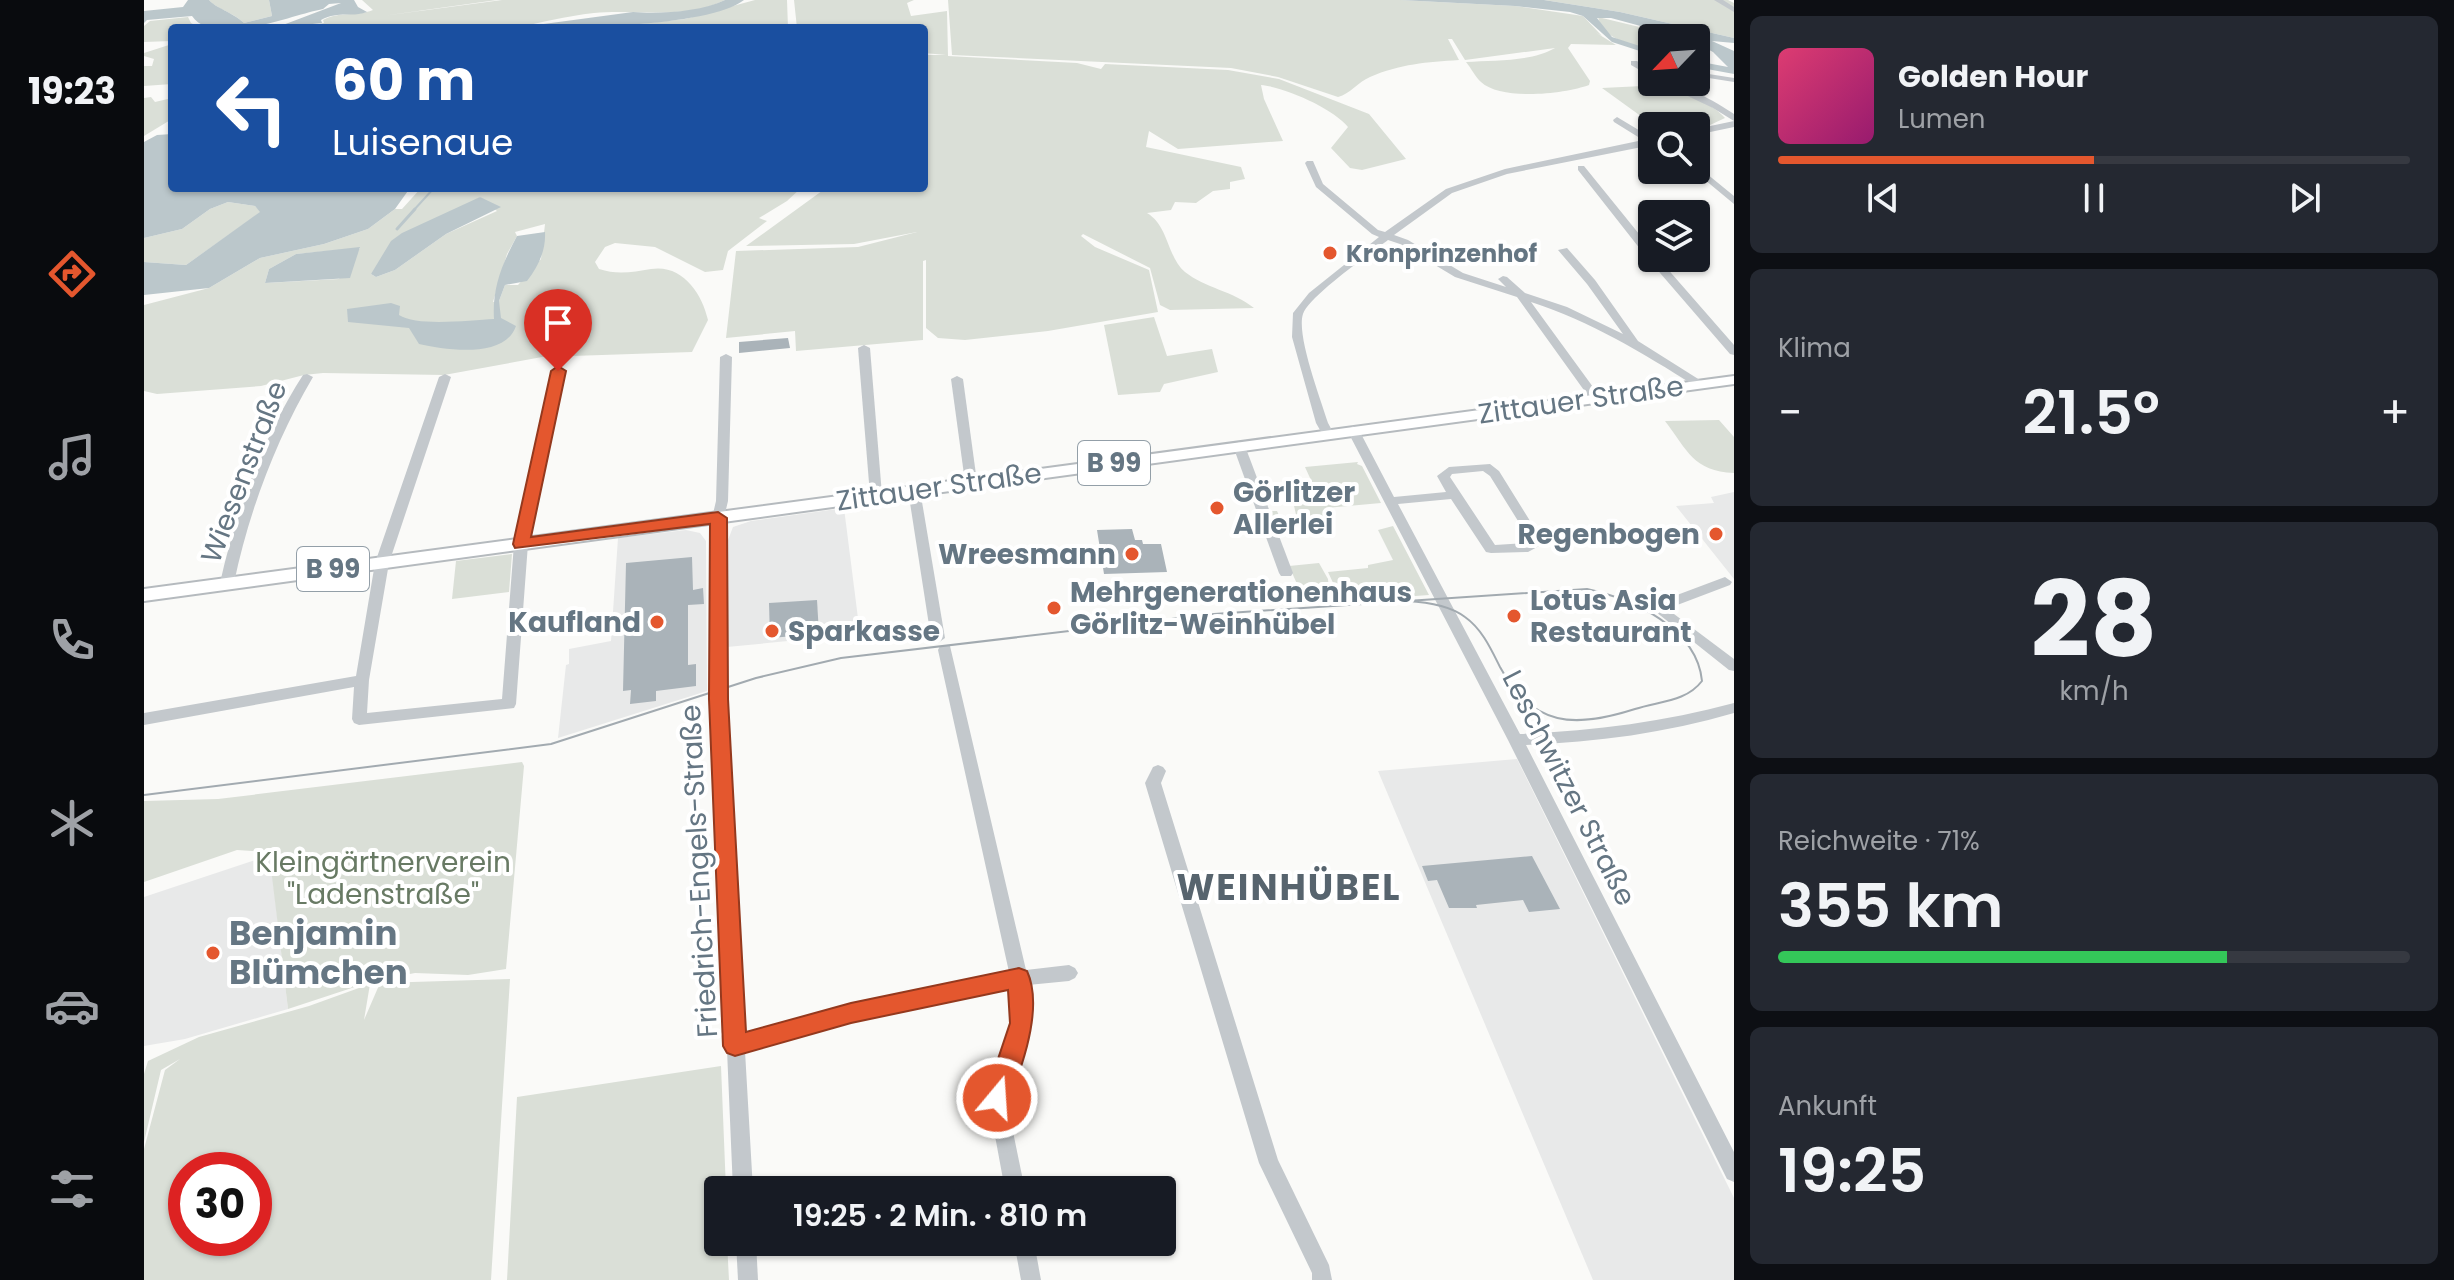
<!DOCTYPE html>
<html lang="de">
<head>
<meta charset="utf-8">
<style>
	body { margin:0; font-family:Poppins,sans-serif; background:#242831; color:#f1f3f6; height:100vh; display:flex; flex-direction:column; font-size:30px; white-space:nowrap }
	* { box-sizing:border-box; margin:0 }
	p { font-size:26px; color:#9ea1a6 }
	.icon { flex:none; width:44px; height:44px; fill:none; stroke:currentColor; stroke-width:2; stroke-linecap:round; stroke-linejoin:round }
	.map { position:relative; flex:1; overflow:hidden }
	.sheet { display:flex; flex-direction:column; gap:16px; padding:16px; background:#0d0f14; width:720px }
	.sheet>* { flex:none }
	.hud { position:absolute; left:24px; top:24px; width:760px; height:168px; border-radius:8px; box-shadow:0 2px 6px #0004; background:#1a4fa0; color:#fff; overflow:hidden }
	.needle { width:52px; rotate:245deg }
	.controls { position:absolute; left:1494px; top:24px; display:grid; gap:16px }
	.controls a { display:grid; place-items:center; width:72px; height:72px; border-radius:8px; background:#171b24; box-shadow:0 2px 6px #0004; font-size:40px }
	.speed { position:absolute; left:24px; top:1152px; display:flex; gap:16px; font-size:40px; font-weight:700; text-align:center }
	.speed>* { display:grid; place-content:center; width:104px; height:104px; border-radius:50%; background:#171b24; box-shadow:0 2px 6px #0004; line-height:1 }
	.speed .limit { border:12px solid #d22; background:#fff; color:#111 }
	.pin { position:absolute; display:grid; place-items:center; width:68px; height:68px; color:#fff; margin:-82px -34px; border-radius:50% 50% 50% 0; rotate:-45deg; box-shadow:0 0 8px #0007 }
	.pin .icon { rotate:45deg }
	.me { position:absolute; width:88px; margin:-44px; rotate:18deg; stroke-linejoin:round; filter:drop-shadow(0 0 6px #0008) }
	.turn { display:flex; align-items:center; gap:28px; height:168px; padding:0 32px; font-size:36px }
	.turn .icon { width:104px; height:104px; stroke-width:2.5 }
	.turn b { display:block; font-size:56px; line-height:68px }
	.big { font-size:60px; font-weight:600; line-height:1.1 }
	.sheet .card { flex:1; display:flex; flex-direction:column; justify-content:center; gap:12px; min-width:0; padding:0 28px; border-radius:12px; background:#242831 }
	.sheet .dial { align-items:center; gap:0 }
	.dial b { font-size:104px; line-height:1 }
	.song { display:flex; align-items:center; gap:24px }
	.cover { width:96px; height:96px; border-radius:12px; background:linear-gradient(135deg,hsl(340 70% 55%),hsl(320 70% 35%)) }
	.played { height:8px; border-radius:4px; background:linear-gradient(90deg,#e4572e 50%,#363941 50%) }
	.keys { display:flex; justify-content:space-around; direction:ltr }
	.heat { display:flex; justify-content:space-between; align-items:center; font-size:44px; direction:ltr }
	.charge { height:12px; border-radius:6px; background:linear-gradient(90deg,#34c759 71%,#363941 0) }
	.trip { position:absolute; left:560px; top:1176px; width:472px; height:80px; border-radius:8px; background:#171b24; box-shadow:0 2px 6px #0004; font-weight:600; line-height:80px; text-align:center }
	main { display:flex; flex:1; min-height:0 }
	.dock { display:flex; flex-direction:column; width:144px; justify-content:space-around; align-items:center; background:#090b0e; color:#9ea1a6 }
	.dock .icon { width:56px; height:56px }
	.dock .current { color:#e4572e }
	.dock b { font-size:36px; color:#f1f3f6 }
	.map>svg:first-child { display:block }
	.built { fill:#e8e9e9 }
	.green { fill:#dadfd7; fill-rule:evenodd }
	.water { fill:#bbc7cb }
	.lines { fill:none; stroke-linecap:round; stroke-linejoin:round }
	.stream-far1 { stroke:#bbc7cb; stroke-width:2 }
	.stream { stroke:#bbc7cb; stroke-width:3 }
	.building { fill:#aab3b9 }
	.major-casing { stroke:#b5babe; stroke-width:4 }
	.minor { fill:#c3c8cc; fill-rule:evenodd }
	.major { fill:#fff; fill-rule:evenodd }
	.tram { stroke:#a2aab0; stroke-width:2 }
	.route { fill:#e4572e; stroke:#94391e; stroke-width:2 }
	.poi-dot { fill:#e4572e; stroke:#fff; stroke-width:3 }
	.labels { text-anchor:middle; dominant-baseline:central; stroke-width:8; stroke-linejoin:round; paint-order:stroke }
	.far-poi-label { font-size:24px; font-weight:bold; fill:#657683; stroke:#fff; text-anchor:start }
	.shield { fill:#fff; stroke:#939fa8; stroke-width:2 }
	.shield-label { font-size:26px; font-weight:bold; fill:#657683 }
	.street-label { font-size:28px; fill:#657683; stroke:#fff }
	.poi-label { font-size:28px; font-weight:bold; fill:#657683; stroke:#fff; text-anchor:start }
	.park-label { font-size:28px; fill:#687a64; stroke:#fff }
	.near-poi-label { font-size:34px; font-weight:bold; fill:#657683; stroke:#fff; text-anchor:start }
	.district-label { font-size:36px; font-weight:bold; letter-spacing:2px; fill:#57646e; stroke:#fff }
</style>
</head>
<body>
<main>
<nav class="dock">
<b>19:23</b>
<svg class="icon current" aria-label="directions" viewBox="0 0 24 24"><path d="M12 3l9 9-9 9-9-9zM9 14v-3h6M13 9l2 2-2 2"/></svg>
<svg class="icon" aria-label="music" viewBox="0 0 24 24"><path d="M9 18V5l10-2v13"/><circle cx="6" cy="18" r="3"/><circle cx="16" cy="16" r="3"/></svg>
<svg class="icon" aria-label="phone" viewBox="0 0 24 24"><path d="M5 4h4l2 5-3 2q2 4 5 5l2-3 5 2v4C11 20 4 13 5 4z"/></svg>
<svg class="icon" aria-label="climate" viewBox="0 0 24 24"><path d="M12 3v18M4 7l16 10M4 17L20 7"/></svg>
<svg class="icon" aria-label="car" viewBox="0 0 24 24"><path d="M5 17H2v-5l4-1 3-4h7l3 4 3 1v5h-3M9 17h6M6 11h13"/><circle cx="7" cy="17" r="2"/><circle cx="17" cy="17" r="2"/></svg>
<svg class="icon" aria-label="filters" viewBox="0 0 24 24"><path d="M4 7h16M4 17h16"/><circle cx="9" cy="7" r="2"/><circle cx="15" cy="17" r="2"/></svg>
</nav>
<div class="map">
<svg width="1590" height="1280" viewBox="0 0 1590 1280">
	<rect width="100%" height="100%" fill="#fafaf8"/>
	<g class="built">
		<polygon points="1590,492 1590,579 1532,506 1570,503 1567,497"/>
		<polygon points="700,508 716,634 583,647 584,540 589,527 607,521"/>
		<polygon points="542,530 556,533 562,541 563,691 414,738 422,665 425,664 425,649 467,641 474,538"/>
		<polygon points="1373,759 1590,1198 1590,1280 1449,1280 1234,771"/>
		<polygon points="126,855 144,1009 41,1039 0,1046 0,897"/>
	</g>
	<g class="green">
		<path d="M 65,0 L 125,0 L 128,16 L 100,23 C 90,13 71,8 65,0 Z"/>
		<path d="M 218,0 L 353,0 L 238,16 L 358,0 L 581,0 C 542,20 492,9 450,13 C 422,16 396,23 370,28 L 155,28 L 180,23 L 179,20 C 196,11 211,17 229,10 Z"/>
		<polygon points="611,0 643,0 644,28 456,28 541,19"/>
		<path d="M 650,0 L 770,0 L 763,3 L 767,16 L 803,11 L 804,56 L 933,63 L 957,69 L 961,64 L 1084,70 L 1135,79 L 1225,114 L 1262,159 L 1218,170 L 1206,168 L 1187,148 L 1204,127 C 1190,109 1141,87 1117,85 L 1120,99 L 1139,141 L 1034,149 L 1005,131 L 1002,147 L 1097,167 L 1101,179 L 1086,182 L 1086,189 L 1069,191 L 1052,203 L 1031,202 L 1027,210 L 1003,213 C 1025,226 1023,257 1041,272 C 1061,288 1089,291 1110,308 L 1026,310 L 1016,305 L 1006,268 L 939,234 L 937,236 L 951,247 L 1005,270 L 1014,312 L 904,331 L 821,340 L 794,338 L 782,328 L 782,260 L 779,261 L 779,340 L 652,351 L 651,331 L 582,338 L 592,251 L 714,247 L 773,232 L 710,244 L 602,246 L 682,188 L 780,188 L 780,55 L 802,55 L 780,53 L 780,28 L 653,28 Z"/>
		<path d="M 804,0 L 1256,0 L 1371,6 L 1439,16 L 1458,36 L 1451,32 L 1472,45 L 1427,44 L 1424,48 L 1446,81 L 1445,85 C 1421,94 1357,101 1337,82 C 1332,78 1327,68 1322,62 C 1350,60 1387,62 1411,48 L 1321,60 L 1308,39 L 1304,39 L 1315,60 C 1283,62 1256,64 1226,77 C 1214,82 1206,94 1194,97 L 1134,77 L 1087,68 L 808,55 Z"/>
		<polygon points="1400,0 1584,0 1590,3 1590,38 1476,12"/>
		<polygon points="44,17 47,23 56,28 28,28 28,41 0,42 0,26 6,21"/>
		<path d="M 1454,17 L 1541,38 L 1508,38 L 1508,50 C 1487,44 1459,40 1454,17 Z"/>
		<polygon points="28,44 28,84 0,86 0,66 8,66 10,59 0,56 0,53"/>
		<path d="M 1519,85 C 1539,96 1567,101 1581,118 L 1566,125 L 1552,126 L 1505,122 L 1458,88 Z"/>
		<polygon points="7,97 11,102 28,98 28,119 0,136 0,98"/>
		<path d="M 277,188 L 657,188 L 643,201 L 615,218 L 623,221 L 584,251 L 579,270 L 561,272 L 511,247 L 471,243 L 461,247 L 451,262 L 455,269 C 473,275 489,272 507,269 C 538,264 558,293 564,320 L 548,352 L 398,357 L 300,375 L 179,373 L 160,375 L 117,386 L 13,394 L 0,391 L 0,305 L 65,288 L 116,258 L 180,244 L 224,229 L 251,209 L 258,209 ZM 336,197 L 353,211 L 302,234 L 251,270 L 232,277 L 227,274 ZM 401,224 L 397,259 L 374,285 L 361,285 L 355,301 L 349,302 L 363,254 L 373,236 L 371,232 ZM 216,248 L 195,279 L 121,283 L 125,269 L 152,254 Z"/>
		<polygon points="84,202 111,206 117,212 42,265 0,262 0,238 38,229 66,209"/>
		<polygon points="1010,317 1023,356 1068,349 1074,372 1020,384 1016,392 974,395 960,325"/>
		<path d="M 1575,420 L 1590,437 L 1590,473 C 1549,471 1544,451 1521,421 Z"/>
		<polygon points="1214,462 1213,464 1218,466 1237,503 1182,508 1187,520 1130,523 1126,511 1133,511 1137,520 1153,519 1148,497 1172,495 1176,500 1161,467"/>
		<polygon points="1249,526 1285,595 1162,604 1145,566 1175,563 1184,579 1185,590 1208,594 1191,587 1184,572 1224,568 1224,565 1249,560 1234,530"/>
		<polygon points="368,554 365,592 308,599 312,561"/>
		<polygon points="378,762 380,766 362,969 324,975 271,973 229,981 144,1009 125,852 93,850 0,882 0,801 74,799"/>
		<path d="M 366,979 L 347,1280 L 0,1280 L 0,1149 L 21,1070 L 36,1059 L 17,1070 L 0,1142 L 0,1074 L 4,1061 L 55,1037 L 165,1006 L 226,984 L 220,1020 L 236,983 ZM 42,1170 L 110,1170 L 110,1238 L 42,1238 Z"/>
		<polygon points="577,1066 582,1190 574,1190 574,1242 583,1242 585,1280 363,1280 373,1097"/>
	</g>
	<g class="water">
		<path d="M 44,0 L 65,0 C 70,7 90,13 100,23 L 128,16 L 125,0 L 210,0 L 214,7 L 223,12 C 208,18 196,10 177,20 L 178,23 L 131,28 L 197,3 L 185,4 L 179,9 C 147,15 70,48 48,16 L 3,20 L 0,23 L 0,11 L 39,7 Z"/>
		<path d="M 581,0 L 600,0 C 563,28 419,28 370,28 L 489,12 C 516,14 556,12 581,0 Z"/>
		<polygon points="1256,0 1400,0 1476,12 1590,38 1590,43 1568,41 1590,51 1590,74 1552,67 1552,61 1584,67 1569,52 1552,43 1552,38 1541,38 1467,18 1453,18 1468,37 1508,50 1508,55 1468,42 1439,16 1426,12 1371,6"/>
		<polygon points="28,134 28,188 266,188 251,209 224,229 180,244 116,258 65,288 0,295 0,262 42,265 116,212 111,206 84,202 66,209 38,229 0,238 0,142 13,135"/>
		<polygon points="336,197 357,207 302,234 251,270 232,277 227,274 247,241 258,233"/>
		<path d="M 401,232 C 402,251 394,267 383,281 L 361,285 L 355,301 L 357,318 L 372,326 C 361,359 302,350 275,344 L 265,328 L 204,322 L 203,309 L 247,303 L 256,306 L 255,315 C 273,327 327,320 350,319 C 348,288 358,264 373,236 Z"/>
		<polygon points="216,247 206,278 121,283 125,269 152,254"/>
	</g>
	<g class="lines">
		<polyline class="stream-far1" points="269,211 290,188"/>
		<polyline class="stream" points="253,229 271,209"/>
	</g>
	<g class="building">
		<polygon points="644,338 646,348 595,353 595,342"/>
		<polygon points="988,529 991,540 998,540 999,544 1017,544 1023,572 960,574 953,530"/>
		<polygon points="548,557 549,590 559,588 560,604 544,605 544,665 552,664 552,686 512,691 512,701 486,704 487,690 479,691 482,563"/>
		<polygon points="673,600 675,634 626,638 625,603"/>
		<polygon points="1388,856 1416,909 1385,912 1379,900 1332,905 1333,908 1305,908 1293,880 1284,881 1278,866"/>
	</g>
	<g class="lines">
		<defs>
			<polygon id="major" points="1590,376 1590,384 0,601 0,589"/>
		</defs>
		<use href="#major" class="major-casing"/>
		<g class="minor">
			<polygon points="1570,0 1579,0 1590,7 1590,12"/>
			<polygon points="1487,61 1493,61 1508,71 1508,77 1487,65"/>
			<polygon points="1552,72 1590,78 1590,82 1552,76"/>
			<path d="M 1514,82 C 1537,82 1571,101 1590,114 L 1590,121 L 1569,108 Z"/>
			<path d="M 1473,117 L 1508,138 L 1508,145 L 1363,174 L 1308,193 L 1250,235 L 1264,240 L 1319,273 L 1362,287 L 1354,279 L 1359,276 L 1363,277 L 1381,293 L 1423,307 L 1479,334 L 1443,284 L 1414,250 L 1423,248 L 1451,280 L 1494,341 L 1559,382 L 1559,386 L 1551,386 C 1499,353 1446,321 1387,302 L 1457,398 L 1455,400 L 1447,400 L 1373,297 L 1311,277 L 1256,244 L 1244,240 C 1227,253 1165,296 1159,314 C 1152,335 1177,400 1184,423 L 1190,434 L 1188,437 L 1180,437 L 1172,423 L 1148,337 L 1149,313 L 1165,293 L 1235,237 L 1228,234 L 1172,187 L 1161,163 L 1163,161 L 1169,161 L 1179,184 L 1234,230 L 1241,232 L 1302,189 L 1361,169 L 1499,140 L 1470,122 L 1469,120 Z"/>
			<polygon points="1590,121 1590,127 1552,135 1552,129"/>
			<polygon points="1552,165 1590,196 1590,204 1549,170 1552,170"/>
			<polygon points="1434,166 1440,166 1508,250 1508,258 1514,258 1590,345 1590,355 1586,354 1504,259 1434,170"/>
			<polygon points="720,345 726,348 738,495 732,499 726,495 714,348"/>
			<polygon points="582,354 588,357 584,501 580,518 582,699 600,1035 707,1005 865,972 794,650 796,646 806,646 882,970 925,965 931,968 934,973 931,978 925,981 884,985 886,1023 862,1098 881,1190 861,1190 844,1098 868,1023 867,987 707,1021 601,1051 609,1190 589,1190 568,699 568,518 572,501 576,357"/>
			<polygon points="414,368 420,371 384,544 372,704 370,708 215,725 210,723 208,719 210,687 0,725 0,713 212,676 231,563 295,377 301,374 307,377 245,563 225,680 223,713 358,699 370,544 408,371"/>
			<path d="M 163,374 L 169,377 C 132,440 105,511 90,583 L 83,588 L 78,586 L 76,583 C 92,511 119,437 159,375 Z"/>
			<polygon points="813,376 819,379 833,482 827,486 821,482 807,379"/>
			<path d="M 1209,426 L 1215,430 L 1250,497 L 1302,492 L 1293,476 L 1305,467 L 1346,464 L 1355,471 L 1396,537 L 1397,545 L 1384,552 L 1347,553 L 1342,552 L 1307,499 L 1254,504 L 1376,734 C 1449,731 1520,722 1590,703 L 1590,713 C 1522,733 1453,742 1382,745 L 1590,1152 L 1590,1182 L 1583,1179 L 1364,740 L 1203,430 ZM 1339,471 L 1346,476 L 1384,537 L 1383,543 L 1351,545 L 1306,477 L 1308,474 Z"/>
			<polygon points="1095,442 1101,446 1149,573 1147,576 1137,576 1135,573 1089,446"/>
			<polygon points="770,486 776,490 801,638 794,643 787,638 764,490"/>
			<polygon points="1581,577 1588,582 1586,585 1528,607 1526,611 1590,659 1590,671 1585,670 1512,612 1517,601"/>
			<polygon points="1014,765 1019,767 1022,771 1017,783 1134,1160 1185,1265 1188,1280 1168,1280 1168,1273 1115,1163 1001,783 1009,767"/>
			<polygon points="592,1242 612,1242 614,1280 594,1280"/>
			<polygon points="870,1242 890,1242 897,1280 877,1280"/>
		</g>
		<use href="#major" class="major"/>
		<g class="tram">
			<path d="M 1443,589 C 1489,599 1553,628 1558,681 C 1542,702 1515,701 1491,709 C 1431,728 1389,728 1356,667 C 1347,649 1338,629 1321,617 C 1305,605 1283,602 1263,601 Z"/>
			<polyline points="0,795 407,744 612,678 697,658 1070,614 1263,601"/>
		</g>
	</g>
	<path class="route" d="M 414,366 L 422,371 L 387,537 L 574,512 L 583,518 L 584,699 L 602,1032 L 707,1003 L 875,968 L 883,971 C 900,1008 877,1071 862,1106 L 853,1110 L 845,1106 L 841,1098 L 866,1023 L 864,990 L 707,1023 L 591,1056 L 583,1053 L 579,1046 L 565,699 L 566,524 L 371,548 L 369,544 L 407,371 Z"/>
	<g class="poi-dot">
		<circle cx="1186" cy="253" r="8"/>
		<circle cx="1073" cy="508" r="8"/>
		<circle cx="1572" cy="534" r="8"/>
		<circle cx="988" cy="554" r="8"/>
		<circle cx="910" cy="608" r="8"/>
		<circle cx="1370" cy="616" r="8"/>
		<circle cx="513" cy="622" r="8"/>
		<circle cx="628" cy="631" r="8"/>
		<circle cx="69" cy="953" r="8"/>
	</g>
	<g class="labels">
		<g class="far-poi-label">
			<text x="1202" y="253">Kronprinzenhof</text>
		</g>
		<g class="shield">
			<rect x="934" y="441" width="72" height="44" rx="6"/>
			<rect x="153" y="547" width="72" height="44" rx="6"/>
		</g>
		<g class="shield-label">
			<text x="970" y="463">B 99</text>
			<text x="189" y="569">B 99</text>
		</g>
		<g class="street-label">
			<text transform="translate(1437 400) rotate(-8)">Zittauer Straße</text>
			<text transform="translate(100 472) rotate(-69)">Wiesenstraße</text>
			<text transform="translate(795 487) rotate(-8)">Zittauer Straße</text>
			<text transform="translate(1425 788) rotate(63)">Leschwitzer Straße</text>
			<text transform="translate(555 871) rotate(-93)">Friedrich-Engels-Straße</text>
		</g>
		<g class="poi-label">
			<text x="1089" y="492">Görlitzer<tspan x="1089" dy="32">Allerlei</tspan></text>
			<text x="1556" y="534" text-anchor="end">Regenbogen</text>
			<text x="972" y="554" text-anchor="end">Wreesmann</text>
			<text x="926" y="592">Mehrgenerationenhaus<tspan x="926" dy="32">Görlitz-Weinhübel</tspan></text>
			<text x="1386" y="600">Lotus Asia<tspan x="1386" dy="32">Restaurant</tspan></text>
			<text x="497" y="622" text-anchor="end">Kaufland</text>
			<text x="644" y="631">Sparkasse</text>
		</g>
		<g class="park-label">
			<text x="239" y="862">Kleingärtnerverein<tspan x="239" dy="32">"Ladenstraße"</tspan></text>
		</g>
		<g class="near-poi-label">
			<text x="85" y="933">Benjamin<tspan x="85" dy="39">Blümchen</tspan></text>
		</g>
		<g class="district-label">
			<text x="1145" y="887">WEINHÜBEL</text>
		</g>
	</g>
</svg>
<div class="controls">
<a><svg class="needle" viewBox="-14 -14 28 28"><path d="M0-13l5 13h-10z" fill="#e53935"/><path d="M0 13l5-13h-10z" fill="#9ea1a6"/></svg></a>
<a><svg class="icon" aria-label="search" viewBox="0 0 24 24"><circle cx="10" cy="10" r="6"/><path d="M15 15l6 6"/></svg></a>
<a><svg class="icon" aria-label="layers" viewBox="0 0 24 24"><path d="M12 4l9 5-9 5-9-5zM3 14l9 5 9-5"/></svg></a>
</div>
<div class="speed"><div class="limit">30</div></div>
<div class="pin" style="left:414px;top:371px;background:#d93025"><svg class="icon" aria-label="arrive" viewBox="0 0 24 24"><path d="M6 21V4h12l-3 4 3 4H6"/></svg></div>
<svg class="me" style="left:853px;top:1098px" viewBox="-20 -20 40 40"><circle r="17" fill="#e4572e" stroke="#fff" stroke-width="3"/><path d="M0-11L8 9 0 5-8 9z" fill="#fff"/></svg>
<div class="trip">19:25 · 2 Min. · 810 m</div>
<div class="hud">
<div class="turn"><svg class="icon" aria-label="left" viewBox="0 0 24 24"><path d="M17 20v-9H6M10 6l-5 5 5 5"/></svg><div><b>60 m</b>Luisenaue</div></div>
</div>
</div>
<section class="sheet">
<div class="card">
<div class="song"><i class="cover"></i><div><b>Golden Hour</b><p>Lumen</p></div></div>
<div class="played"></div>
<div class="keys"><svg class="icon" aria-label="previous" viewBox="0 0 24 24"><path d="M18 5L8 12l10 7zM5 5v14"/></svg><svg class="icon" aria-label="pause" viewBox="0 0 24 24"><path d="M8 5v14M16 5v14"/></svg><svg class="icon" aria-label="next" viewBox="0 0 24 24"><path d="M6 5l10 7-10 7zM19 5v14"/></svg></div>
</div>
<div class="card"><p>Klima</p>
<div class="heat"><a>−</a><b class="big">21.5°</b><a>+</a></div>
</div>
<div class="card dial"><b>28</b><p>km/h</p></div>
<div class="card"><p>Reichweite · 71%</p><b class="big">355 km</b><div class="charge"></div></div>
<div class="card"><p>Ankunft</p><b class="big">19:25</b></div>
</section>
</main>
</body>
</html>
